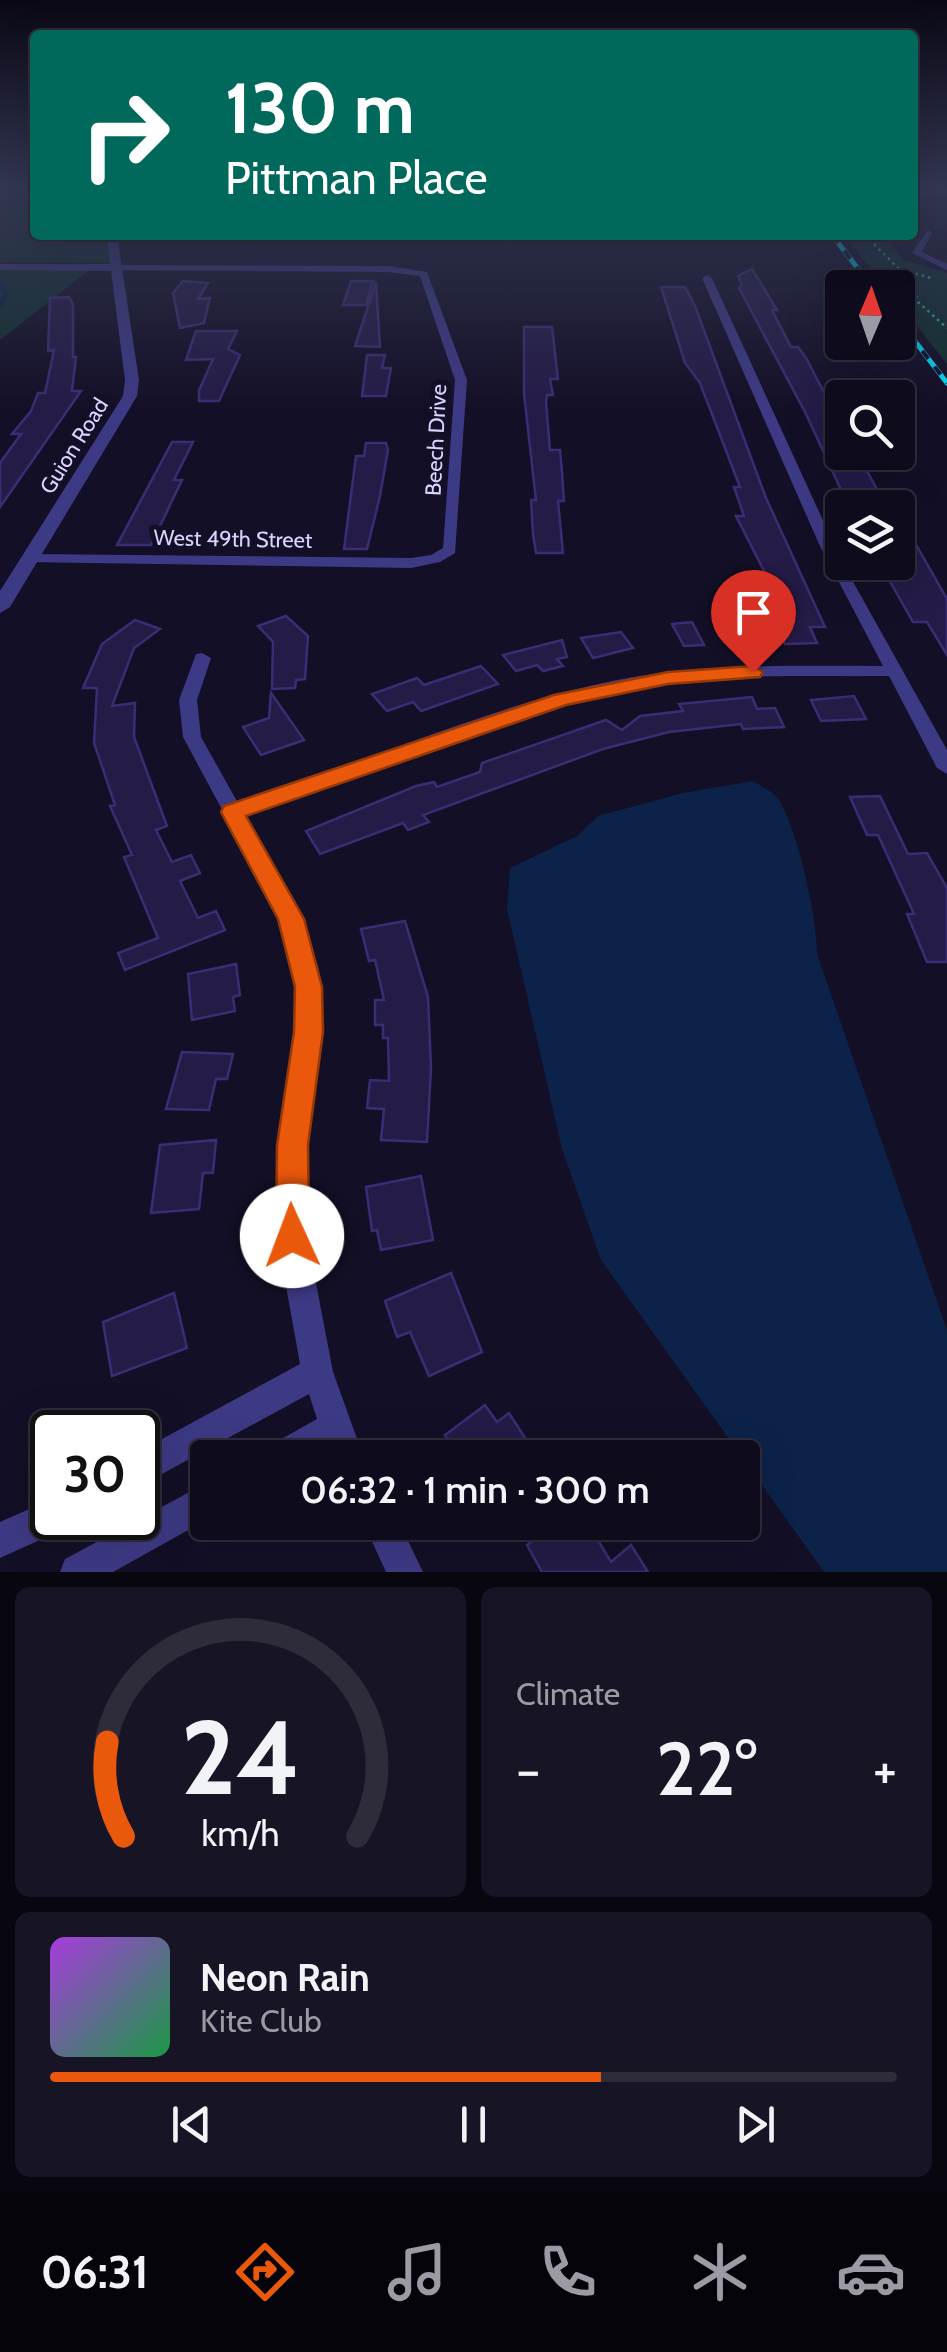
<!DOCTYPE html>
<html lang="en">
<head>
<meta charset="utf-8">
<style>
	body { margin:0; font-family:Cabin,sans-serif; background:#171425; color:#f1f3f6; height:100vh; display:flex; flex-direction:column; font-size:38px; white-space:nowrap }
	* { box-sizing:border-box; margin:0 }
	p { font-size:32px; color:#9b9ba3 }
	.icon { flex:none; width:55px; height:55px; fill:none; stroke:currentColor; stroke-width:2; stroke-linecap:round; stroke-linejoin:round }
	.map { position:relative; height:1572px; overflow:hidden }
	.drawer { display:flex; flex-direction:column; gap:15px; padding:15px; background:#08060f; flex:1 }
	.drawer>* { flex:none }
	.guide { position:absolute; left:30px; top:30px; width:888px; height:210px; border-radius:10px; box-shadow:0 10px 40px #0002,0 0 0 2px #2e2b3b; background:#00695c; color:#fff; overflow:hidden }
	.needle { width:65px; rotate:2deg }
	.buttons { position:absolute; left:825px; top:270px; display:grid; gap:20px }
	.buttons a { display:grid; place-items:center; width:90px; height:90px; border-radius:10px; background:#0e0b1c; box-shadow:0 10px 40px #0002,0 0 0 2px #2e2b3b; font-size:50px }
	.speed { position:absolute; left:30px; top:1410px; display:flex; gap:20px; font-size:50px; font-weight:700; text-align:center }
	.speed>* { display:grid; place-content:center; width:130px; height:130px; border-radius:50%; background:#0e0b1c; box-shadow:0 10px 40px #0002,0 0 0 2px #2e2b3b; line-height:1 }
	.speed .limit { border:5px solid #111; border-radius:15px; background:#fff; color:#111 }
	.pin { position:absolute; display:grid; place-items:center; width:85px; height:85px; color:#fff; margin:-102px -42px; border-radius:50% 50% 50% 0; rotate:-45deg; box-shadow:0 0 10px #0007 }
	.pin .icon { rotate:45deg }
	.me { position:absolute; width:110px; margin:-55px; rotate:358deg; stroke-linejoin:round; filter:drop-shadow(0 0 8px #0008) }
	.turn { display:flex; align-items:center; gap:35px; height:210px; padding:0 30px; font-size:45px }
	.turn .icon { width:130px; height:130px; stroke-width:2.5 }
	.turn b { display:block; font-size:70px; line-height:85px }
	.big { font-size:75px; font-weight:600; line-height:1.1 }
	.drawer .widget { flex:1; display:flex; flex-direction:column; justify-content:center; gap:15px; min-width:0; padding:0 35px; border-radius:15px; background:#171425 }
	.drawer .dial { align-items:center; gap:0 }
	.dial svg { height:260px; overflow:visible; fill:none; stroke:#2e2b3b; stroke-width:7; stroke-linecap:round; text-anchor:middle }
	.dial text { fill:#f1f3f6; stroke:none }
	.song { display:flex; align-items:center; gap:30px }
	.cover { width:120px; height:120px; border-radius:15px; background:linear-gradient(135deg,hsl(280 70% 55%),hsl(140 70% 35%)) }
	.played { height:10px; border-radius:5px; background:linear-gradient(90deg,#ea580c 65%,#2e2b3b 65%) }
	.keys { display:flex; justify-content:space-around; direction:ltr }
	.heat { display:flex; justify-content:space-between; align-items:center; font-size:55px; direction:ltr }
	.drawer .tiles { flex:1; display:grid; gap:15px; grid-template-columns:1fr 1fr }
	.widget:last-child { grid-column:span 2 }
	.trip { position:absolute; left:190px; top:1440px; width:570px; height:100px; border-radius:10px; background:#0e0b1c; box-shadow:0 10px 40px #0002,0 0 0 2px #2e2b3b; font-weight:600; line-height:100px; text-align:center }
	.menu { display:flex; height:160px; justify-content:space-around; align-items:center; background:#06040b; color:#9b9ba3 }
	.menu .icon { width:70px; height:70px }
	.menu .on { color:#ea580c }
	.menu b { font-size:45px; color:#f1f3f6 }
	.map>svg:first-child { display:block }
	.green { fill:#12302f }
	.water { fill:#0c2248 }
	.lines { fill:none; stroke-linecap:round; stroke-linejoin:round }
	.stream { stroke:#0c2248; stroke-width:4 }
	.building { fill:#241b47; stroke:#3b2d73; stroke-width:2.5 }
	.path { stroke:#2fb8b0; stroke-width:2.5; stroke-dasharray:2.5 4; stroke-linecap:butt }
	.minor { fill:#3d3a85; fill-rule:evenodd }
	.tertiary { fill:#3d3a85; fill-rule:evenodd }
	.rail-casing { stroke:#00e5ff; stroke-width:5 }
	.rail { stroke:#130f26; stroke-width:4; stroke-dasharray:10; stroke-linecap:butt }
	.route { fill:#ea580c; stroke:#983908; stroke-width:2.5 }
	.labels { text-anchor:middle; dominant-baseline:central; stroke-width:10; stroke-linejoin:round; paint-order:stroke }
	.far-street-label { font-size:22px; fill:#d9d4ff; stroke:#130f26 }
</style>
</head>
<body>
<div class="map">
<svg width="947" height="1572" viewBox="0 0 947 1572">
	<rect width="100%" height="100%" fill="#130f26"/>
	<g class="green">
		<polygon points="0,190 35,190 35,235 112,235 117,263 0,262"/>
		<polygon points="844,235 884,235 904,260 947,273 947,364 898,302 898,288 886,287"/>
		<polygon points="0,268 92,268 0,340"/>
	</g>
	<path class="water" d="M 753,781 C 762,787 773,791 779,800 C 797,828 818,920 817,954 L 947,1330 L 947,1572 L 824,1572 L 601,1260 L 562,1149 L 507,909 L 510,868 L 577,836 L 598,816 L 683,793 Z"/>
	<g class="lines">
		<polyline class="stream" points="0,281 6,294 0,306"/>
	</g>
	<g class="building">
		<polygon points="752,269 777,310 772,310 791,347 798,347 806,358 840,423 834,423 842,438 842,452 851,452 861,471 867,471 887,508 848,505 806,414 739,288 742,285 738,276"/>
		<polygon points="183,281 208,283 198,299 210,298 204,323 180,328 173,293"/>
		<polygon points="351,281 373,281 366,305 343,305"/>
		<polygon points="376,282 380,347 355,346"/>
		<polygon points="661,287 685,287 695,306 766,498 825,627 810,627 817,643 785,644 774,616 787,616 736,516 744,516 734,487 740,487 700,383 685,363"/>
		<polygon points="69,297 73,304 73,357 76,357 72,391 81,391 0,507 0,463 21,434 12,434 31,411 38,393 45,393 54,350 48,351 50,298"/>
		<polygon points="524,327 552,327 558,379 550,379 553,395 547,395 546,401 550,450 560,450 562,472 564,501 558,501 563,553 536,553 533,534 531,500 536,500 524,394"/>
		<polygon points="196,331 237,331 228,349 240,355 219,401 199,401 199,390 213,359 186,360"/>
		<polygon points="367,355 385,355 382,368 391,368 386,396 362,396"/>
		<polygon points="172,442 193,442 174,480 182,480 151,545 117,545"/>
		<polygon points="366,443 386,443 388,450 380,496 367,549 344,549 356,456 364,456"/>
		<polygon points="898,513 947,599 947,655 927,622 913,622 888,578 902,578 898,570"/>
		<polygon points="286,616 308,636 305,679 296,680 295,688 272,689 273,642 258,626"/>
		<polygon points="135,620 160,629 134,648 112,706 135,703 134,737 167,826 156,830 172,862 191,855 200,873 180,881 198,918 216,911 225,930 125,970 118,953 158,938 124,857 132,855 110,806 115,805 94,743 97,688 83,688 102,644"/>
		<polygon points="692,622 704,645 684,646 672,624"/>
		<polygon points="621,632 633,648 593,658 581,638"/>
		<polygon points="562,640 567,657 557,659 563,666 543,671 537,665 516,671 503,655"/>
		<polygon points="481,666 498,684 421,711 413,702 387,711 372,694 417,678 424,685"/>
		<polygon points="271,693 304,740 261,755 243,727 269,718"/>
		<polygon points="854,696 866,719 821,721 811,700"/>
		<polygon points="752,697 757,709 775,708 784,727 743,729 741,724 669,732 603,749 423,815 429,822 408,830 403,823 320,854 306,831 416,786 434,782 437,787 480,772 482,763 606,720 622,730 640,716 683,711 679,704"/>
		<polygon points="880,796 908,854 927,853 947,888 947,962 927,962 907,914 914,914 878,835 867,835 850,797"/>
		<polygon points="405,921 428,997 431,1068 427,1142 381,1140 384,1109 367,1108 370,1080 389,1081 388,1038 383,1038 383,1025 375,1025 375,1000 384,1000 375,960 369,961 361,929"/>
		<polygon points="236,964 240,995 233,997 235,1011 192,1020 188,974"/>
		<polygon points="182,1052 233,1054 227,1079 216,1079 209,1110 166,1109"/>
		<polygon points="216,1140 213,1173 203,1173 199,1209 151,1213 160,1145"/>
		<polygon points="421,1176 433,1240 381,1250 377,1230 372,1231 366,1187"/>
		<polygon points="451,1273 482,1352 429,1376 410,1332 397,1337 385,1301"/>
		<polygon points="174,1293 187,1348 112,1376 103,1322"/>
		<polygon points="485,1405 497,1422 509,1413 538,1458 457,1458 445,1435"/>
		<polygon points="556,1522 587,1522 611,1562 631,1545 648,1572 542,1572 527,1545"/>
	</g>
	<g class="lines">
		<g class="path">
			<polyline points="912,192 947,192"/>
			<polyline points="865,235 899,269 931,278"/>
			<polyline points="910,277 918,302 947,328"/>
		</g>
		<g class="minor">
			<polygon points="928,230 932,233 922,252 947,264 947,270 912,253"/>
			<polygon points="118,265 388,266 427,272 467,380 455,553 440,562 411,568 25,562 22,559 30,554 411,558 431,555 443,548 455,380 420,276 388,272 115,270"/>
			<path d="M 707,275 L 712,278 L 842,562 L 947,750 L 947,774 L 937,768 L 889,676 C 798,677 705,672 615,691 C 488,718 369,776 245,815 L 298,910 L 318,966 L 322,1032 L 307,1145 L 307,1236 L 333,1372 L 364,1458 L 330,1458 L 327,1450 L 314,1458 L 264,1458 L 269,1446 L 317,1419 L 309,1394 L 138,1487 L 138,1452 L 300,1364 L 277,1236 L 279,1145 L 296,1032 L 294,966 L 276,910 L 183,737 L 179,700 L 196,654 L 202,653 L 211,658 L 197,700 L 201,737 L 238,803 C 365,764 486,706 617,680 C 704,663 794,666 883,666 L 819,544 L 702,278 Z"/>
			<polygon points="208,1482 208,1519 113,1572 60,1572 65,1559"/>
			<polygon points="52,1499 52,1518 69,1518 64,1529 0,1558 0,1522"/>
			<polygon points="363,1522 399,1522 423,1572 386,1572"/>
		</g>
		<polygon class="tertiary" points="107,235 117,235 139,380 137,396 10,607 0,613 0,591 123,396 125,380 111,271 0,270 0,264 110,264"/>
		<defs>
			<g id="rail">
				<polyline points="832,235 873,288"/>
				<polyline points="898,319 947,383"/>
			</g>
		</defs>
		<use href="#rail" class="rail-casing"/>
		<use href="#rail" class="rail"/>
	</g>
	<linearGradient id="sky" x2="0" y2="1"><stop stop-color="#0a0815"/><stop offset="0.46" stop-color="#333752"/><stop offset="1" stop-color="#333752" stop-opacity="0"/></linearGradient>
	<rect width="947" height="410" fill="url(#sky)"/>
	<polygon class="route" points="753,666 763,672 760,677 668,684 566,705 246,816 304,919 322,987 323,1032 308,1145 309,1236 304,1247 292,1252 280,1247 276,1236 277,1145 294,1032 295,987 278,919 221,812 224,806 554,695 668,672"/>
	<g class="labels">
		<g class="far-street-label">
			<text transform="translate(436 440) rotate(-87)">Beech Drive</text>
			<text transform="translate(74 446) rotate(-58)">Guion Road</text>
			<text transform="translate(233 539) rotate(1)">West 49th Street</text>
		</g>
	</g>
</svg>
<div class="buttons">
<a><svg class="needle" viewBox="-14 -14 28 28"><path d="M0-13l5 13h-10z" fill="#e53935"/><path d="M0 13l5-13h-10z" fill="#9b9ba3"/></svg></a>
<a><svg class="icon" aria-label="search" viewBox="0 0 24 24"><circle cx="10" cy="10" r="6"/><path d="M15 15l6 6"/></svg></a>
<a><svg class="icon" aria-label="layers" viewBox="0 0 24 24"><path d="M12 4l9 5-9 5-9-5zM3 14l9 5 9-5"/></svg></a>
</div>
<div class="speed"><div class="limit">30</div></div>
<div class="pin" style="left:753px;top:672px;background:#d93025"><svg class="icon" aria-label="arrive" viewBox="0 0 24 24"><path d="M6 21V4h12l-3 4 3 4H6"/></svg></div>
<svg class="me" style="left:292px;top:1236px" viewBox="-20 -20 40 40"><circle r="19" fill="#fff"/><path d="M0-13L10 11 0 6-10 11z" fill="#ea580c"/></svg>
<div class="trip">06:32 · 1 min · 300 m</div>
<div class="guide">
<div class="turn"><svg class="icon" aria-label="right" viewBox="0 0 24 24"><path d="M7 20v-9h11M14 6l5 5-5 5"/></svg><div><b>130 m</b>Pittman Place</div></div>
</div>
</div>
<section class="drawer">
<div class="tiles">
<div class="widget dial"><svg viewBox="0 0 100 80">
<path d="M14 69A42 42 0 1 1 86 69"/>
<path d="M14 69A42 42 0 0 1 9 40" stroke="#ea580c"/>
<text x="50" y="56" font-size="32" font-weight="700">24</text>
<text x="50" y="72" font-size="11">km/h</text>
</svg></div>
<div class="widget"><p>Climate</p>
<div class="heat"><a>−</a><b class="big">22°</b><a>+</a></div>
</div>
<div class="widget">
<div class="song"><i class="cover"></i><div><b>Neon Rain</b><p>Kite Club</p></div></div>
<div class="played"></div>
<div class="keys"><svg class="icon" aria-label="previous" viewBox="0 0 24 24"><path d="M18 5L8 12l10 7zM5 5v14"/></svg><svg class="icon" aria-label="pause" viewBox="0 0 24 24"><path d="M8 5v14M16 5v14"/></svg><svg class="icon" aria-label="next" viewBox="0 0 24 24"><path d="M6 5l10 7-10 7zM19 5v14"/></svg></div>
</div>
</div>
</section>
<nav class="menu">
<b>06:31</b>
<svg class="icon on" aria-label="directions" viewBox="0 0 24 24"><path d="M12 3l9 9-9 9-9-9zM9 14v-3h6M13 9l2 2-2 2"/></svg>
<svg class="icon" aria-label="music" viewBox="0 0 24 24"><path d="M9 18V5l10-2v13"/><circle cx="6" cy="18" r="3"/><circle cx="16" cy="16" r="3"/></svg>
<svg class="icon" aria-label="phone" viewBox="0 0 24 24"><path d="M5 4h4l2 5-3 2q2 4 5 5l2-3 5 2v4C11 20 4 13 5 4z"/></svg>
<svg class="icon" aria-label="climate" viewBox="0 0 24 24"><path d="M12 3v18M4 7l16 10M4 17L20 7"/></svg>
<svg class="icon" aria-label="car" viewBox="0 0 24 24"><path d="M5 17H2v-5l4-1 3-4h7l3 4 3 1v5h-3M9 17h6M6 11h13"/><circle cx="7" cy="17" r="2"/><circle cx="17" cy="17" r="2"/></svg>
</nav>
</body>
</html>
